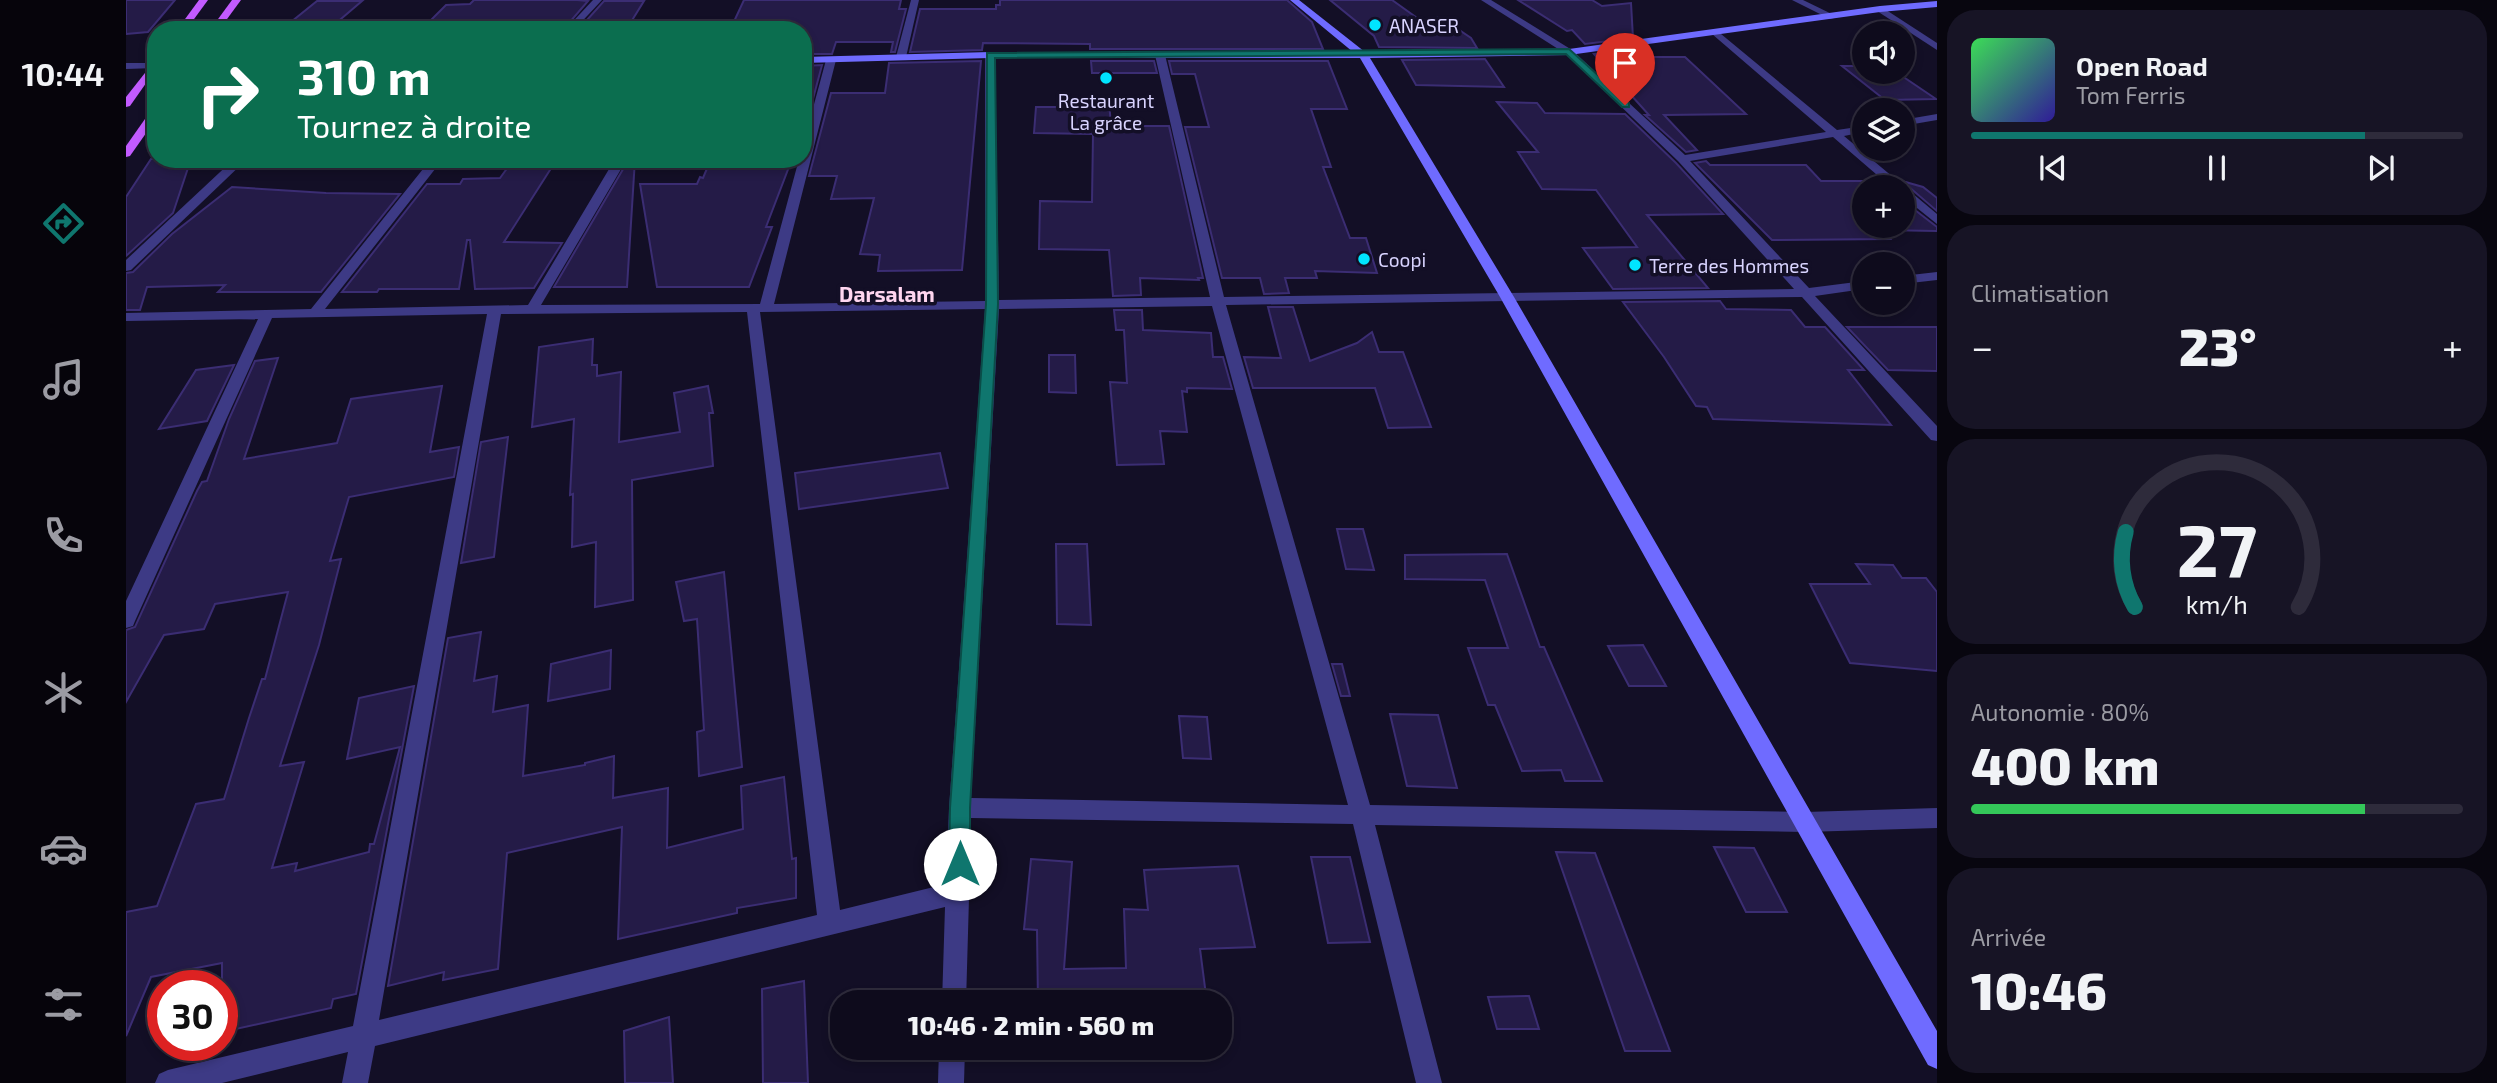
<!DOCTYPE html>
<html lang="fr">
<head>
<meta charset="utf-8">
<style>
	body { margin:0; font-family:"Exo 2",sans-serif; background:#171425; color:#f1f3f6; height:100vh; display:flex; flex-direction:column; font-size:26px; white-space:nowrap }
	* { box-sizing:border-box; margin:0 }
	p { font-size:23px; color:#9b9ba3 }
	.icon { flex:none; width:38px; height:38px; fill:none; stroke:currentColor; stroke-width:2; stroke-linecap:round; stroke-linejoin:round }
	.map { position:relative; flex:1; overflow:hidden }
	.panel { display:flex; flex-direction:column; gap:10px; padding:10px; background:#08060f; width:560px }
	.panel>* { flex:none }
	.hud { position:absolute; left:21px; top:21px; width:665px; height:147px; border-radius:28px; box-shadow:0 4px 10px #0003,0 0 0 2px #2e2b3b; background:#0b6e4f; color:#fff; overflow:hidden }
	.fabs { position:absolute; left:1726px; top:21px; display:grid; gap:14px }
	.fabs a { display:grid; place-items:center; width:63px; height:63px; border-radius:50%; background:#0e0b1c; box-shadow:0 4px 10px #0003,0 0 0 2px #2e2b3b; font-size:35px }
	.speed { position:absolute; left:21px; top:970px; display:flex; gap:14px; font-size:35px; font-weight:700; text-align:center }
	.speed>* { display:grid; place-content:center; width:91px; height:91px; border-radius:50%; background:#0e0b1c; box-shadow:0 4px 10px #0003,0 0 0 2px #2e2b3b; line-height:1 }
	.speed .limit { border:10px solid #d22; background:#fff; color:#111 }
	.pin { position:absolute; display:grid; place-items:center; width:60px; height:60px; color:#fff; margin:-72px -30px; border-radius:50% 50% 50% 0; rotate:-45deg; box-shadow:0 0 7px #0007 }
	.pin .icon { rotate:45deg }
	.me { position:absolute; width:77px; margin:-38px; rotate:0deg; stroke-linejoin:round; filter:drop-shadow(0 0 5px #0008) }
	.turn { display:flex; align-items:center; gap:24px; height:147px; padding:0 35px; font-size:32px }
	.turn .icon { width:91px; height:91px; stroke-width:2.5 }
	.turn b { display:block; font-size:49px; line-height:60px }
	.big { font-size:52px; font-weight:800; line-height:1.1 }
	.panel .card { flex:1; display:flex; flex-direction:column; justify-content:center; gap:10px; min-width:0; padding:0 24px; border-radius:28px; background:#171425 }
	.panel .dial { align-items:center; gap:0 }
	.dial svg { height:182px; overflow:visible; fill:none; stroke:#2e2b3b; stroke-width:7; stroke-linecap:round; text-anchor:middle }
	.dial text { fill:#f1f3f6; stroke:none }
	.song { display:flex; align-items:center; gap:21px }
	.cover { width:84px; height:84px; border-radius:10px; background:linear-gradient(135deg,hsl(130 70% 55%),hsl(250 70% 35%)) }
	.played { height:7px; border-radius:4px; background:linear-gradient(90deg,#0f766e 80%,#2e2b3b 80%) }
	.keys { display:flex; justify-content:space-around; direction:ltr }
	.heat { display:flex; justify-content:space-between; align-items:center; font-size:38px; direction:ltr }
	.charge { height:10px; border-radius:5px; background:linear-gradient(90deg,#34c759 80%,#2e2b3b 0) }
	.trip { position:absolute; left:704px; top:990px; width:402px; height:70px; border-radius:28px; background:#0e0b1c; box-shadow:0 4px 10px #0003,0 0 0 2px #2e2b3b; font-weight:800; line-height:70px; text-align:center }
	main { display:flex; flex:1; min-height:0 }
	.dock { display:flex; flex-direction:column; width:126px; justify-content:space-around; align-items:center; background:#06040b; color:#9b9ba3 }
	.dock .icon { width:49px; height:49px }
	.dock .current { color:#0f766e }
	.dock b { font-size:32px; color:#f1f3f6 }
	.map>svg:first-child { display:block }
	.building { fill:#241b47; stroke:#3b2d73; stroke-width:2 }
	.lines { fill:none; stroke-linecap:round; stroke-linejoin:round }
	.street { fill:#3d3a85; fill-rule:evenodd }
	.secondary { fill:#6f6bff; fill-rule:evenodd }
	.primary { fill:#c25bff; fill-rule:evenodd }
	.route { fill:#0f766e; stroke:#0a4d48; stroke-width:2 }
	.poi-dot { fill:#00e5ff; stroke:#130f26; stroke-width:2.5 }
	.labels { text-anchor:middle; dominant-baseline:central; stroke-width:7; stroke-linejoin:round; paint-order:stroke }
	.far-poi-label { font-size:19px; fill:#d9d4ff; stroke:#130f26; text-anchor:start }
	.far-quarter-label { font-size:21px; font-weight:bold; fill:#ffd6f0; stroke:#130f26 }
</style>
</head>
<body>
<main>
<nav class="dock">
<b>10:44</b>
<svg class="icon current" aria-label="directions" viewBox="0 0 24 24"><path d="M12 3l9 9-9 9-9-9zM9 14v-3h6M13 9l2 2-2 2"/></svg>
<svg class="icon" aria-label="music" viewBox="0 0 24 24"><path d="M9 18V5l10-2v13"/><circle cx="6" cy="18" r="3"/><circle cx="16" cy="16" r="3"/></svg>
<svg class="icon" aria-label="phone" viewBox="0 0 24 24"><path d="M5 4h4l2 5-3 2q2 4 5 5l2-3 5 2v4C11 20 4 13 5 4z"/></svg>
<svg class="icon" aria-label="climate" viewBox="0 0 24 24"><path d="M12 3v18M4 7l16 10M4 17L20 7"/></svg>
<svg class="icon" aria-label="car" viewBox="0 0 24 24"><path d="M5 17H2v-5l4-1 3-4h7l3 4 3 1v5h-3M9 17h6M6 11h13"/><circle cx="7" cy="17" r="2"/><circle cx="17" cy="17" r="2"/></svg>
<svg class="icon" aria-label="filters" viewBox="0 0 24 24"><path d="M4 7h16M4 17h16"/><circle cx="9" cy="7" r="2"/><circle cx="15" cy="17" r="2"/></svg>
</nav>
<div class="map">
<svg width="1811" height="1083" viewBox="0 0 1811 1083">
	<rect width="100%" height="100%" fill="#130f26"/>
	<g class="building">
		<polygon points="0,0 49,0 22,32 0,34"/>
		<polygon points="348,0 451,0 462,1 437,30 295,30 320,5 344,4"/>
		<polygon points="618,0 775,0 773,9 780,9 769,52 765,52 767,42 710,42 706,54 677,54 677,30 604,30"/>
		<polygon points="874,0 1161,0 1186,22 1197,49 964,49 964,44 857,43 856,50 784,52 794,9 870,9 870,5 874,5"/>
		<polygon points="1204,0 1266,0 1294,20 1314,17 1345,38 1351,48 1253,47 1248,36"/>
		<polygon points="1392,0 1466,0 1476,6 1505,3 1507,38 1459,44 1446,30 1441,31"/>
		<polygon points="191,1 236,1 202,30 155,30"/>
		<polygon points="478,1 518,1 500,30 452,30"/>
		<polygon points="1507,49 1508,57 1559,57 1620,114 1538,115 1571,150 1560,152 1519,115 1523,115 1468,54"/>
		<polygon points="1359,59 1378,87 1290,85 1276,60"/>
		<polygon points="855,61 836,270 752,271 754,255 734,254 748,198 705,199 711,176 683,176 705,93 759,93 763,63"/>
		<polygon points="965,61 1028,61 1031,73 966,73"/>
		<polygon points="1043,61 1202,61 1221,109 1185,109 1205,167 1197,167 1224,238 1240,238 1251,273 1189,271 1191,278 1159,278 1163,293 1138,294 1134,278 1096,278 1059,127 1083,127 1069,74 1046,74"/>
		<polygon points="696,65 680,125 677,125 677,66"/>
		<polygon points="1716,66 1738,66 1738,72 1770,72 1810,99 1759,100"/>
		<polygon points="947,101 983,101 985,126 1043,126 1077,278 1072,278 1073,280 1014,278 1015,295 987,296 983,250 913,249 914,201 966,202 967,134 908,133 910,107 947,107"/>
		<polygon points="1371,102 1411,103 1419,113 1499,114 1550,163 1597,214 1521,215 1582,288 1487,289 1457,248 1511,247 1470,190 1416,189 1392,152 1412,152"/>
		<polygon points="25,159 65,159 47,213 0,256 0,197"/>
		<polygon points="388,159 431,159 378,242 436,243 408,288 349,289 344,240 341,240 333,289 253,289 251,292 216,292 301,184 334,184 337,179 374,178"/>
		<polygon points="503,159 509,159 501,287 428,287"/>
		<polygon points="585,159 666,159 640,227 646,227 623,287 531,287 514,184 571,184 574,177 577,178"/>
		<polygon points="1580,161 1584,165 1680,165 1695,181 1754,181 1761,187 1738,187 1738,226 1776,226 1776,200 1811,227 1811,231 1755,230 1764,239 1646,240 1569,163"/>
		<polygon points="1776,181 1797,187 1811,198 1811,211"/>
		<polygon points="106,187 200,193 274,194 195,292 92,292 99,285 21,287 14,310 0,310 0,273 7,272 46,234"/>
		<polygon points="1594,301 1600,309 1665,310 1679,327 1699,327 1738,370 1722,370 1765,425 1587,419 1581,407 1570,406 1538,357 1497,302"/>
		<polygon points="1142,307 1167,307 1184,361 1231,343 1246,332 1253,352 1277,352 1305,427 1262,428 1249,388 1127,388 1118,357 1155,358"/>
		<polygon points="988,310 1016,310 1017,330 1085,333 1087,357 1097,357 1106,389 1061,388 1061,392 1056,391 1061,432 1034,431 1038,464 991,465 984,382 1001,383 998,330 990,330"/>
		<polygon points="1721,327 1811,327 1811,371 1762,370"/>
		<polygon points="467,339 466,365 471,365 471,376 495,372 493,442 554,432 548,393 582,386 587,413 583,413 587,466 506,480 507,600 469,607 470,542 446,547 447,494 444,495 448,419 406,427 413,347"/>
		<polygon points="923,355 949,355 950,393 923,392"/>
		<polygon points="152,358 118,459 211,443 225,399 316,386 304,452 333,447 328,477 223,497 204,561 215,559 193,645 154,766 178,762 146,868 171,863 169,871 243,852 244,844 248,844 274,747 221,759 233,698 288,686 230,994 207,999 205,1008 96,1032 96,963 25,977 0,1036 0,912 31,906 70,804 98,799 123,718 136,679 139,679 162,592 89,604 78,629 38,635 0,702 0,630 9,627 71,491 76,482 81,481 103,419 129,361"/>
		<polygon points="108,365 81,421 33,429 70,370"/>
		<polygon points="382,437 368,557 335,563 355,442"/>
		<polygon points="814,453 822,488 673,509 669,473"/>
		<polygon points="1211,529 1237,529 1248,570 1220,569"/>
		<polygon points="930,544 961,544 965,625 931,624"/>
		<polygon points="1381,554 1414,647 1418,647 1476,781 1439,781 1435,770 1396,771 1369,705 1362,705 1342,648 1382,648 1359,580 1279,579 1279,555"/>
		<polygon points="1730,564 1767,565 1776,578 1800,578 1811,592 1811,671 1724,663 1684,584 1744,584"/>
		<polygon points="598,572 616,767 573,776 571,732 578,730 571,619 558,621 550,582"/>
		<polygon points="355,632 348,681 371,676 367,712 402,705 397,776 459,765 459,763 488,756 487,798 542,788 541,848 617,829 615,786 658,777 666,859 670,858 670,898 611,908 611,913 492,939 496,827 381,853 372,969 317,980 318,972 262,986 322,638"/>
		<polygon points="1517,645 1540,686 1503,686 1482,646"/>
		<polygon points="485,650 484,689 422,701 425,664"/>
		<polygon points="1206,664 1216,664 1224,696 1215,696"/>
		<polygon points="1264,714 1312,715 1331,788 1281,786"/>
		<polygon points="1053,716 1081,717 1085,759 1057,758"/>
		<polygon points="1588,847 1628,848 1661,912 1620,912"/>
		<polygon points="1430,852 1469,853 1544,1051 1499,1051"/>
		<polygon points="1185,857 1224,857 1244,942 1202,943"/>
		<polygon points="905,859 946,862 938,969 1000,968 998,909 1022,910 1018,870 1112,866 1129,947 1074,949 1081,1003 912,1003 911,930 898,929"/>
		<polygon points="678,981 682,1083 637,1083 636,989"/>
		<polygon points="1403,996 1413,1029 1371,1029 1362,997"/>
		<polygon points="543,1017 547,1083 499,1083 498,1031"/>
		<polygon points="914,1048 1086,1048 1087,1057 914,1059"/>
	</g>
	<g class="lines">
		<g class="street">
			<polygon points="467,0 476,0 448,30 439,30"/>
			<polygon points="785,0 793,0 780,57 775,60 770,57"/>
			<path d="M 1355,0 L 1365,0 L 1446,50 L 1559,155 L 1700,132 L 1586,34 L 1586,30 L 1589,29 L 1711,130 L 1738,126 L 1738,132 L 1718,136 L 1811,214 L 1811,224 L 1776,196 L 1776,187 L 1765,187 L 1707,137 L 1564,161 L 1683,288 L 1738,281 L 1738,289 L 1689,296 L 1811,426 L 1811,441 L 1805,440 L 1676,297 L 1100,305 L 1244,805 L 1679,812 L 1811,808 L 1811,828 L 1679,832 L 1249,825 L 1316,1083 L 1290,1083 L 1227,824 L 845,818 L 843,886 L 846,892 L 843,898 L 840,1003 L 816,1003 L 819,907 L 249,1046 L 242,1083 L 216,1083 L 222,1052 L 96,1083 L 29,1083 L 33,1074 L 42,1070 L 227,1026 L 361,314 L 146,318 L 9,621 L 7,626 L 0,628 L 0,601 L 132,319 L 0,321 L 0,313 L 185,309 L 305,159 L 317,159 L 199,309 L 402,305 L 489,159 L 501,159 L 415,305 L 634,304 L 673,159 L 677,159 L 677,145 L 700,60 L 705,57 L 710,60 L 648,304 L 859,301 L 859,55 L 864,52 L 869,55 L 873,300 L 1084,297 L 1029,55 L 1034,52 L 1039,55 L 1098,297 L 1668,289 L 1552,161 L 1440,54 ZM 1086,306 L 1222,805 L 845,798 L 873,309 ZM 859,309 L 823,808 L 820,884 L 714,910 L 634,312 ZM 621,312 L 691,915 L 253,1020 L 375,314 Z"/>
			<polygon points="1666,0 1677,0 1712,17 1704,19"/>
			<polygon points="1754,6 1811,43 1811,50 1751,11 1750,9"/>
			<polygon points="0,63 27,63 30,64 30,68 0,69"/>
			<polygon points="1811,114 1811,120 1776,126 1776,120"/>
			<polygon points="108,159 121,159 5,270 0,271 0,260"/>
			<polygon points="1811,272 1811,280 1776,284 1776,276"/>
			<polygon points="813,1048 839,1048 838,1083 812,1083"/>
		</g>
		<polygon class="secondary" points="1164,0 1173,0 1239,52 1443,49 1754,6 1811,1 1811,7 1754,12 1443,55 1244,58 1388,297 1811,1031 1811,1069 1802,1065 1374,297 1234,58 864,58 677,63 677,57 864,52 1227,52"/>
		<g class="primary">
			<polygon points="73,0 82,0 60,30 51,30"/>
			<polygon points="106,0 115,0 93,30 84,30"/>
			<polygon points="30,59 30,69 4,106 0,107 0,97"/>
			<polygon points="30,108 30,119 4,156 0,157 0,146 26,109"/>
		</g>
	</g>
	<polygon class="route" points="1443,49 1503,103 1503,107 1496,107 1440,54 869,58 872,304 844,808 844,864 841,871 834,874 826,871 823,864 824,808 860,304 861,53"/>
	<g class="poi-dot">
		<circle cx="1249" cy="25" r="7"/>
		<circle cx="980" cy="78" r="7"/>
		<circle cx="1238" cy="259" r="7"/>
		<circle cx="1509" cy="265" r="7"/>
	</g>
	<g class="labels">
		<g class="far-poi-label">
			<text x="1263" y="25">ANASER</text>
			<text x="980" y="100" text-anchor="middle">Restaurant<tspan x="980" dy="22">La grâce</tspan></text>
			<text x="1252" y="259">Coopi</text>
			<text x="1523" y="265">Terre des Hommes</text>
		</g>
		<g class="far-quarter-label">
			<text x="761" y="293">Darsalam</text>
		</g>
	</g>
</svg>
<div class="fabs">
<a><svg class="icon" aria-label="sound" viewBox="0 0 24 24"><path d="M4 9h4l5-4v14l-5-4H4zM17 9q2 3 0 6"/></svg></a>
<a><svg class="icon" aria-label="layers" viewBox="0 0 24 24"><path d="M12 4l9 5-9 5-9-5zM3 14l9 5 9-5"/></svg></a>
<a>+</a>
<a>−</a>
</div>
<div class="speed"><div class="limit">30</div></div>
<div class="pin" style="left:1499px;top:105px;background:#d93025"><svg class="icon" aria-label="arrive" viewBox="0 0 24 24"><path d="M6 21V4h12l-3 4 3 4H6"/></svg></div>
<svg class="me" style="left:834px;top:864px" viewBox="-20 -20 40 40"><circle r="19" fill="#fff"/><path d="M0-13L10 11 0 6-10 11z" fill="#0f766e"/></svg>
<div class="trip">10:46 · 2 min · 560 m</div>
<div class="hud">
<div class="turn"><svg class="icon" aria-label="right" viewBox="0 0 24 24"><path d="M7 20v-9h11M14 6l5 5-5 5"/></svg><div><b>310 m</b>Tournez à droite</div></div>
</div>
</div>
<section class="panel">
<div class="card">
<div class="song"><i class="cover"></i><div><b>Open Road</b><p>Tom Ferris</p></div></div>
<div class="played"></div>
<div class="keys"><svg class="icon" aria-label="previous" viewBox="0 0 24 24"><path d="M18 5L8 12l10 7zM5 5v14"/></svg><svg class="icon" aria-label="pause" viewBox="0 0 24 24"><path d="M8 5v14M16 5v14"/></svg><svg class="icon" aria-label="next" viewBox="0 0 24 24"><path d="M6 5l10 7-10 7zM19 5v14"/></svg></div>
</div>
<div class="card"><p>Climatisation</p>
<div class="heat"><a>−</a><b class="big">23°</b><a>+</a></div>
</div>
<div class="card dial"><svg viewBox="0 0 100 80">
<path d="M14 69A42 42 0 1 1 86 69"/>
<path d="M14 69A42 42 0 0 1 10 36" stroke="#0f766e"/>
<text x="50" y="56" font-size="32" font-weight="700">27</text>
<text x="50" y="72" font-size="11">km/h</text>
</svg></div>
<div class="card"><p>Autonomie · 80%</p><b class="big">400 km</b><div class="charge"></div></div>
<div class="card"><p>Arrivée</p><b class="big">10:46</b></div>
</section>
</main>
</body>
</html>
